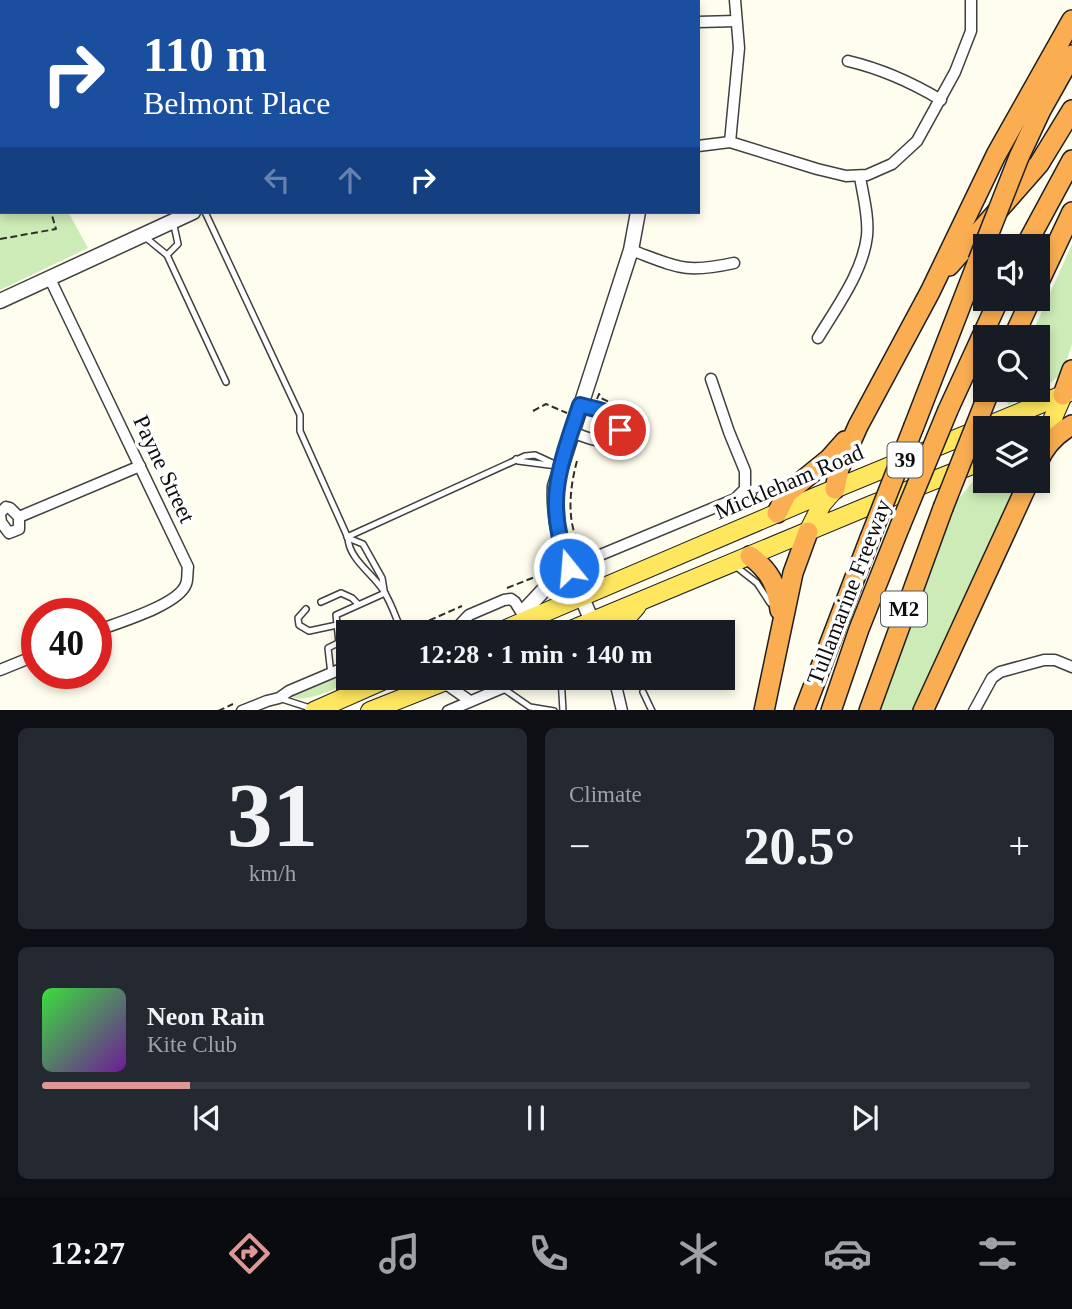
<!DOCTYPE html>
<html lang="en">
<head>
<meta charset="utf-8">
<style>
	body { margin:0; font-family:Georgia,serif; background:#242831; color:#f1f3f6; height:100vh; display:flex; flex-direction:column; font-size:26px; white-space:nowrap }
	* { box-sizing:border-box; margin:0 }
	p { font-size:23px; color:#9ea1a6 }
	.icon { flex:none; width:38px; height:38px; fill:none; stroke:currentColor; stroke-width:2; stroke-linecap:round; stroke-linejoin:round }
	.map { position:relative; height:710px; overflow:hidden }
	.panel { display:flex; flex-direction:column; gap:18px; padding:18px; background:#0d0f14; flex:1 }
	.panel>* { flex:none }
	.guide { position:absolute; left:0px; top:0px; width:700px; height:214px; box-shadow:0 4px 10px #0003; background:#1a4fa0; color:#fff; overflow:hidden }
	.fabs { position:absolute; left:973px; top:234px; display:grid; gap:14px }
	.fabs a { display:grid; place-items:center; width:77px; height:77px; border-radius:0px; background:#171b24; box-shadow:0 4px 10px #0003; font-size:35px }
	.speed { position:absolute; left:21px; top:598px; display:flex; gap:14px; font-size:35px; font-weight:700; text-align:center }
	.speed>* { display:grid; place-content:center; width:91px; height:91px; border-radius:50%; background:#171b24; box-shadow:0 4px 10px #0003; line-height:1 }
	.speed .limit { border:10px solid #d22; background:#fff; color:#111 }
	.pin { position:absolute; display:grid; place-items:center; width:60px; height:60px; color:#fff; margin:-30px; border:4px solid #fff; border-radius:50%; box-shadow:0 2px 7px #0007 }
	.me { position:absolute; width:77px; margin:-38px; rotate:343deg; stroke-linejoin:round; filter:drop-shadow(0 0 5px #0008) }
	.turn { display:flex; align-items:center; gap:24px; height:147px; padding:0 28px; font-size:32px }
	.turn .icon { width:91px; height:91px; stroke-width:2.5 }
	.turn b { display:block; font-size:49px; line-height:60px }
	.lanes { display:flex; align-items:center; height:66px; padding:0 28px; background:#0003; justify-content:center; gap:35px; direction:ltr }
	.lanes .off { opacity:.35 }
	.big { font-size:52px; font-weight:700; line-height:1.1 }
	.panel .tile { flex:1; display:flex; flex-direction:column; justify-content:center; gap:10px; min-width:0; padding:0 24px; border-radius:10px; background:#242831 }
	.panel .dial { align-items:center; gap:0 }
	.dial b { font-size:91px; line-height:1 }
	.song { display:flex; align-items:center; gap:21px }
	.cover { width:84px; height:84px; border-radius:10px; background:linear-gradient(135deg,hsl(120 70% 55%),hsl(280 70% 35%)) }
	.played { height:7px; border-radius:4px; background:linear-gradient(90deg,#dc9796 15%,#363941 15%) }
	.keys { display:flex; justify-content:space-around; direction:ltr }
	.heat { display:flex; justify-content:space-between; align-items:center; font-size:38px; direction:ltr }
	.panel .tiles { flex:1; display:grid; gap:18px; grid-template-columns:1fr 1fr }
	.tile:last-child { grid-column:span 2 }
	.trip { position:absolute; left:336px; top:620px; width:399px; height:70px; border-radius:0px; background:#171b24; box-shadow:0 4px 10px #0003; font-weight:700; line-height:70px; text-align:center }
	.menu { display:flex; height:112px; justify-content:space-around; align-items:center; background:#090b0e; color:#9ea1a6 }
	.menu .icon { width:49px; height:49px }
	.menu .active { color:#dc9796 }
	.menu b { font-size:32px; color:#f1f3f6 }
	.map>svg:first-child { display:block }
	.green { fill:#ccebb6 }
	.lines { fill:none; stroke-linecap:round; stroke-linejoin:round }
	.service-casing { stroke:#404040; stroke-width:8 }
	.minor-casing { stroke:#404040; stroke-width:13 }
	.tertiary-casing { stroke:#404040; stroke-width:17 }
	.primary-casing { stroke:#1e1e1e; stroke-width:20 }
	.motorway-casing { stroke:#1e1e1e; stroke-width:22 }
	.path { stroke:#2f2f2f; stroke-width:2; stroke-dasharray:7 3.5; stroke-linecap:butt }
	.service { stroke:#fff; stroke-width:5 }
	.minor { stroke:#fff; stroke-width:10 }
	.tertiary { stroke:#fff; stroke-width:14 }
	.primary { stroke:#fee65f; stroke-width:18 }
	.motorway { stroke:#faae51; stroke-width:19 }
	.motorway-bridge-casing { stroke:#1e1e1e; stroke-width:22; stroke-linecap:butt }
	.motorway-bridge { stroke:#faae51; stroke-width:19 }
	.route-casing { stroke:#114b97; stroke-width:18 }
	.route { stroke:#1a73e8; stroke-width:12 }
	.labels { text-anchor:middle; dominant-baseline:central; stroke-width:7; stroke-linejoin:round; paint-order:stroke }
	.shield { fill:#fff; stroke:#565656; stroke-width:2 }
	.shield-label { font-size:21px; font-weight:bold; fill:#0d0d0d }
	.street-label { font-size:23px; fill:#0d0d0d; stroke:#fff }
</style>
</head>
<body>
<div class="map">
<svg width="1072" height="711" viewBox="0 0 1072 711">
	<rect width="100%" height="100%" fill="#fffded"/>
	<g class="green">
		<polygon points="0,0 80,2 2,2 2,212 68,212 88,248 0,290"/>
		<polygon points="1072,244 1072,344 1061,378 1056,378 1045,388 1008,405 1004,390 1038,390 1038,338 1030,338"/>
		<polygon points="985,475 985,481 1022,481 914,710 880,711 949,510 977,477"/>
		<path d="M 348,672 L 348,677 L 361,677 C 344,684 305,706 290,696 Z"/>
	</g>
	<g class="lines">
		<defs>
			<g id="service">
				<path d="M 205,212 L 300,415 L 300,431 L 348,538 C 349,559 372,573 383,590 C 391,602 396,618 402,632"/>
				<polyline points="145,237 167,255 178,244 173,221"/>
				<polyline points="167,255 226,382"/>
				<polyline points="516,459 518,461 557,466"/>
				<polyline points="347,537 525,456 535,455 559,466"/>
				<polyline points="348,538 363,544 382,578 384,590"/>
				<polyline points="734,565 757,583 770,603"/>
				<polyline points="321,602 341,593 352,598 358,604"/>
				<polyline points="306,609 298,618 299,625 309,631 337,625"/>
				<polyline points="672,632 673,631"/>
				<polyline points="339,642 336,615 385,593"/>
				<polyline points="331,674 328,648 348,638"/>
				<polyline points="561,677 563,711"/>
				<polyline points="504,689 530,707 554,711"/>
				<polyline points="643,692 652,711"/>
				<polyline points="279,698 313,709"/>
			</g>
			<g id="minor">
				<polyline points="321,1 323,0"/>
				<polyline points="698,22 736,21"/>
				<path d="M 848,61 C 882,69 911,82 941,100"/>
				<polyline points="730,142 739,48 735,0"/>
				<polyline points="698,146 730,142 817,169 846,176 867,175 892,164 917,141 955,72 971,31 971,0"/>
				<path d="M 631,250 C 677,267 684,274 734,263"/>
				<path d="M 50,279 L 188,567 C 187,572 188,580 186,584 C 179,605 117,623 96,631"/>
				<path d="M 818,338 C 836,308 863,272 867,236 C 869,217 863,195 860,177"/>
				<path d="M 571,432 C 587,437 605,448 619,434 L 620,425 L 615,416 L 580,405"/>
				<polyline points="0,513 6,507 10,508 19,517 19,529 9,533 1,522 0,515"/>
				<polyline points="19,517 140,466"/>
				<polyline points="569,568 735,499 745,489 745,471 729,432 711,379"/>
				<polyline points="453,632 469,615 504,600 511,599 515,602 526,620"/>
				<polyline points="0,670 37,655"/>
				<polyline points="614,677 622,711"/>
				<polyline points="443,682 470,701"/>
				<polyline points="242,711 267,701 279,698 289,691 348,666"/>
				<polyline points="448,711 528,677"/>
				<polyline points="974,711 992,678 1000,672 1044,660 1055,660 1072,667"/>
			</g>
			<g id="tertiary">
				<polyline points="545,2 546,0"/>
				<polyline points="0,301 193,212"/>
				<polyline points="527,621 526,609 554,579 569,568"/>
				<path d="M 592,621 C 573,577 552,535 555,486 L 631,250 L 638,212"/>
			</g>
			<g id="primary">
				<polyline points="1038,437 1050,425 1063,395"/>
				<polyline points="808,532 822,504 835,489"/>
				<polyline points="499,632 815,497 1072,391"/>
				<polyline points="566,632 871,505 985,460"/>
				<polyline points="614,632 637,606"/>
				<polyline points="314,711 391,677"/>
				<polyline points="370,711 456,677"/>
			</g>
			<g id="motorway">
				<polyline points="1019,157 1041,110 1072,55"/>
				<polyline points="1025,247 1072,160"/>
				<polyline points="949,266 1039,164 1072,110"/>
				<polyline points="1038,284 1072,212"/>
				<polyline points="1013,338 1031,299"/>
				<polyline points="1063,395 1072,370"/>
				<polyline points="948,410 999,299"/>
				<polyline points="914,426 978,261"/>
				<path d="M 1038,462 C 1045,445 1056,434 1072,425"/>
				<polyline points="835,489 839,469 858,426 930,292 996,155 1072,20"/>
				<polyline points="777,513 787,493 829,459 845,441"/>
				<path d="M 750,556 C 770,571 777,585 780,610"/>
				<polyline points="764,711 793,573 808,532"/>
				<polyline points="804,711 870,538"/>
				<polyline points="831,711 859,629 900,526"/>
				<polyline points="869,711 943,508"/>
				<polyline points="923,711 1029,481"/>
			</g>
		</defs>
		<use href="#service" class="service-casing"/>
		<use href="#minor" class="minor-casing"/>
		<use href="#tertiary" class="tertiary-casing"/>
		<use href="#primary" class="primary-casing"/>
		<use href="#motorway" class="motorway-casing"/>
		<g class="path">
			<polyline points="46,2 47,0"/>
			<polyline points="0,14 2,13"/>
			<polyline points="0,239 56,229 51,212"/>
			<polyline points="597,399 599,394 601,398 624,409"/>
			<polyline points="533,411 546,404 567,413"/>
			<path d="M 577,461 C 570,486 565,525 582,548"/>
			<polyline points="507,588 540,575"/>
			<polyline points="477,627 488,622"/>
			<polyline points="410,629 462,606"/>
			<polyline points="531,688 552,680"/>
			<polyline points="218,711 233,704"/>
		</g>
		<use href="#service" class="service"/>
		<use href="#minor" class="minor"/>
		<use href="#tertiary" class="tertiary"/>
		<use href="#primary" class="primary"/>
		<use href="#motorway" class="motorway"/>
		<defs>
			<g id="motorway-bridge">
				<polyline points="978,261 1019,157"/>
				<polyline points="943,508 987,397"/>
				<polyline points="900,526 948,410"/>
				<polyline points="870,538 914,426"/>
			</g>
		</defs>
		<use href="#motorway-bridge" class="motorway-bridge-casing"/>
		<use href="#motorway-bridge" class="motorway-bridge"/>
	</g>
	<g class="lines">
		<defs>
			<path id="route" d="M 569,568 C 544,502 559,469 580,405 C 596,410 618,410 620,430"/>
		</defs>
		<use href="#route" class="route-casing"/>
		<use href="#route" class="route"/>
	</g>
	<g class="labels">
		<g class="shield">
			<rect x="887.5" y="442.5" width="35" height="35" rx="5"/>
			<rect x="881" y="591.5" width="46" height="35" rx="5"/>
		</g>
		<g class="shield-label">
			<text x="905" y="460">39</text>
			<text x="904" y="609">M2</text>
		</g>
		<g class="street-label">
			<text transform="translate(164 469) rotate(65)">Payne Street</text>
			<text transform="translate(789 482) rotate(-23)">Mickleham Road</text>
			<text transform="translate(849 592) rotate(-69)">Tullamarine Freeway</text>
		</g>
	</g>
</svg>
<div class="fabs">
<a><svg class="icon" aria-label="sound" viewBox="0 0 24 24"><path d="M4 9h4l5-4v14l-5-4H4zM17 9q2 3 0 6"/></svg></a>
<a><svg class="icon" aria-label="search" viewBox="0 0 24 24"><circle cx="10" cy="10" r="6"/><path d="M15 15l6 6"/></svg></a>
<a><svg class="icon" aria-label="layers" viewBox="0 0 24 24"><path d="M12 4l9 5-9 5-9-5zM3 14l9 5 9-5"/></svg></a>
</div>
<div class="speed"><div class="limit">40</div></div>
<div class="pin" style="left:620px;top:430px;background:#d93025"><svg class="icon" aria-label="arrive" viewBox="0 0 24 24"><path d="M6 21V4h12l-3 4 3 4H6"/></svg></div>
<svg class="me" style="left:569px;top:568px" viewBox="-20 -20 40 40"><circle r="17" fill="#1a73e8" stroke="#fff" stroke-width="3"/><path d="M0-11L8 9 0 5-8 9z" fill="#fff"/></svg>
<div class="trip">12:28 · 1 min · 140 m</div>
<div class="guide">
<div class="turn"><svg class="icon" aria-label="right" viewBox="0 0 24 24"><path d="M7 20v-9h11M14 6l5 5-5 5"/></svg><div><b>110 m</b>Belmont Place</div></div>
<div class="lanes"><svg class="icon off" aria-label="left" viewBox="0 0 24 24"><path d="M17 20v-9H6M10 6l-5 5 5 5"/></svg><svg class="icon off" aria-label="ahead" viewBox="0 0 24 24"><path d="M12 20V5M6 11l6-6 6 6"/></svg><svg class="icon" aria-label="right" viewBox="0 0 24 24"><path d="M7 20v-9h11M14 6l5 5-5 5"/></svg></div>
</div>
</div>
<section class="panel">
<div class="tiles">
<div class="tile dial"><b>31</b><p>km/h</p></div>
<div class="tile"><p>Climate</p>
<div class="heat"><a>−</a><b class="big">20.5°</b><a>+</a></div>
</div>
<div class="tile">
<div class="song"><i class="cover"></i><div><b>Neon Rain</b><p>Kite Club</p></div></div>
<div class="played"></div>
<div class="keys"><svg class="icon" aria-label="previous" viewBox="0 0 24 24"><path d="M18 5L8 12l10 7zM5 5v14"/></svg><svg class="icon" aria-label="pause" viewBox="0 0 24 24"><path d="M8 5v14M16 5v14"/></svg><svg class="icon" aria-label="next" viewBox="0 0 24 24"><path d="M6 5l10 7-10 7zM19 5v14"/></svg></div>
</div>
</div>
</section>
<nav class="menu">
<b>12:27</b>
<svg class="icon active" aria-label="directions" viewBox="0 0 24 24"><path d="M12 3l9 9-9 9-9-9zM9 14v-3h6M13 9l2 2-2 2"/></svg>
<svg class="icon" aria-label="music" viewBox="0 0 24 24"><path d="M9 18V5l10-2v13"/><circle cx="6" cy="18" r="3"/><circle cx="16" cy="16" r="3"/></svg>
<svg class="icon" aria-label="phone" viewBox="0 0 24 24"><path d="M5 4h4l2 5-3 2q2 4 5 5l2-3 5 2v4C11 20 4 13 5 4z"/></svg>
<svg class="icon" aria-label="climate" viewBox="0 0 24 24"><path d="M12 3v18M4 7l16 10M4 17L20 7"/></svg>
<svg class="icon" aria-label="car" viewBox="0 0 24 24"><path d="M5 17H2v-5l4-1 3-4h7l3 4 3 1v5h-3M9 17h6M6 11h13"/><circle cx="7" cy="17" r="2"/><circle cx="17" cy="17" r="2"/></svg>
<svg class="icon" aria-label="filters" viewBox="0 0 24 24"><path d="M4 7h16M4 17h16"/><circle cx="9" cy="7" r="2"/><circle cx="15" cy="17" r="2"/></svg>
</nav>
</body>
</html>
